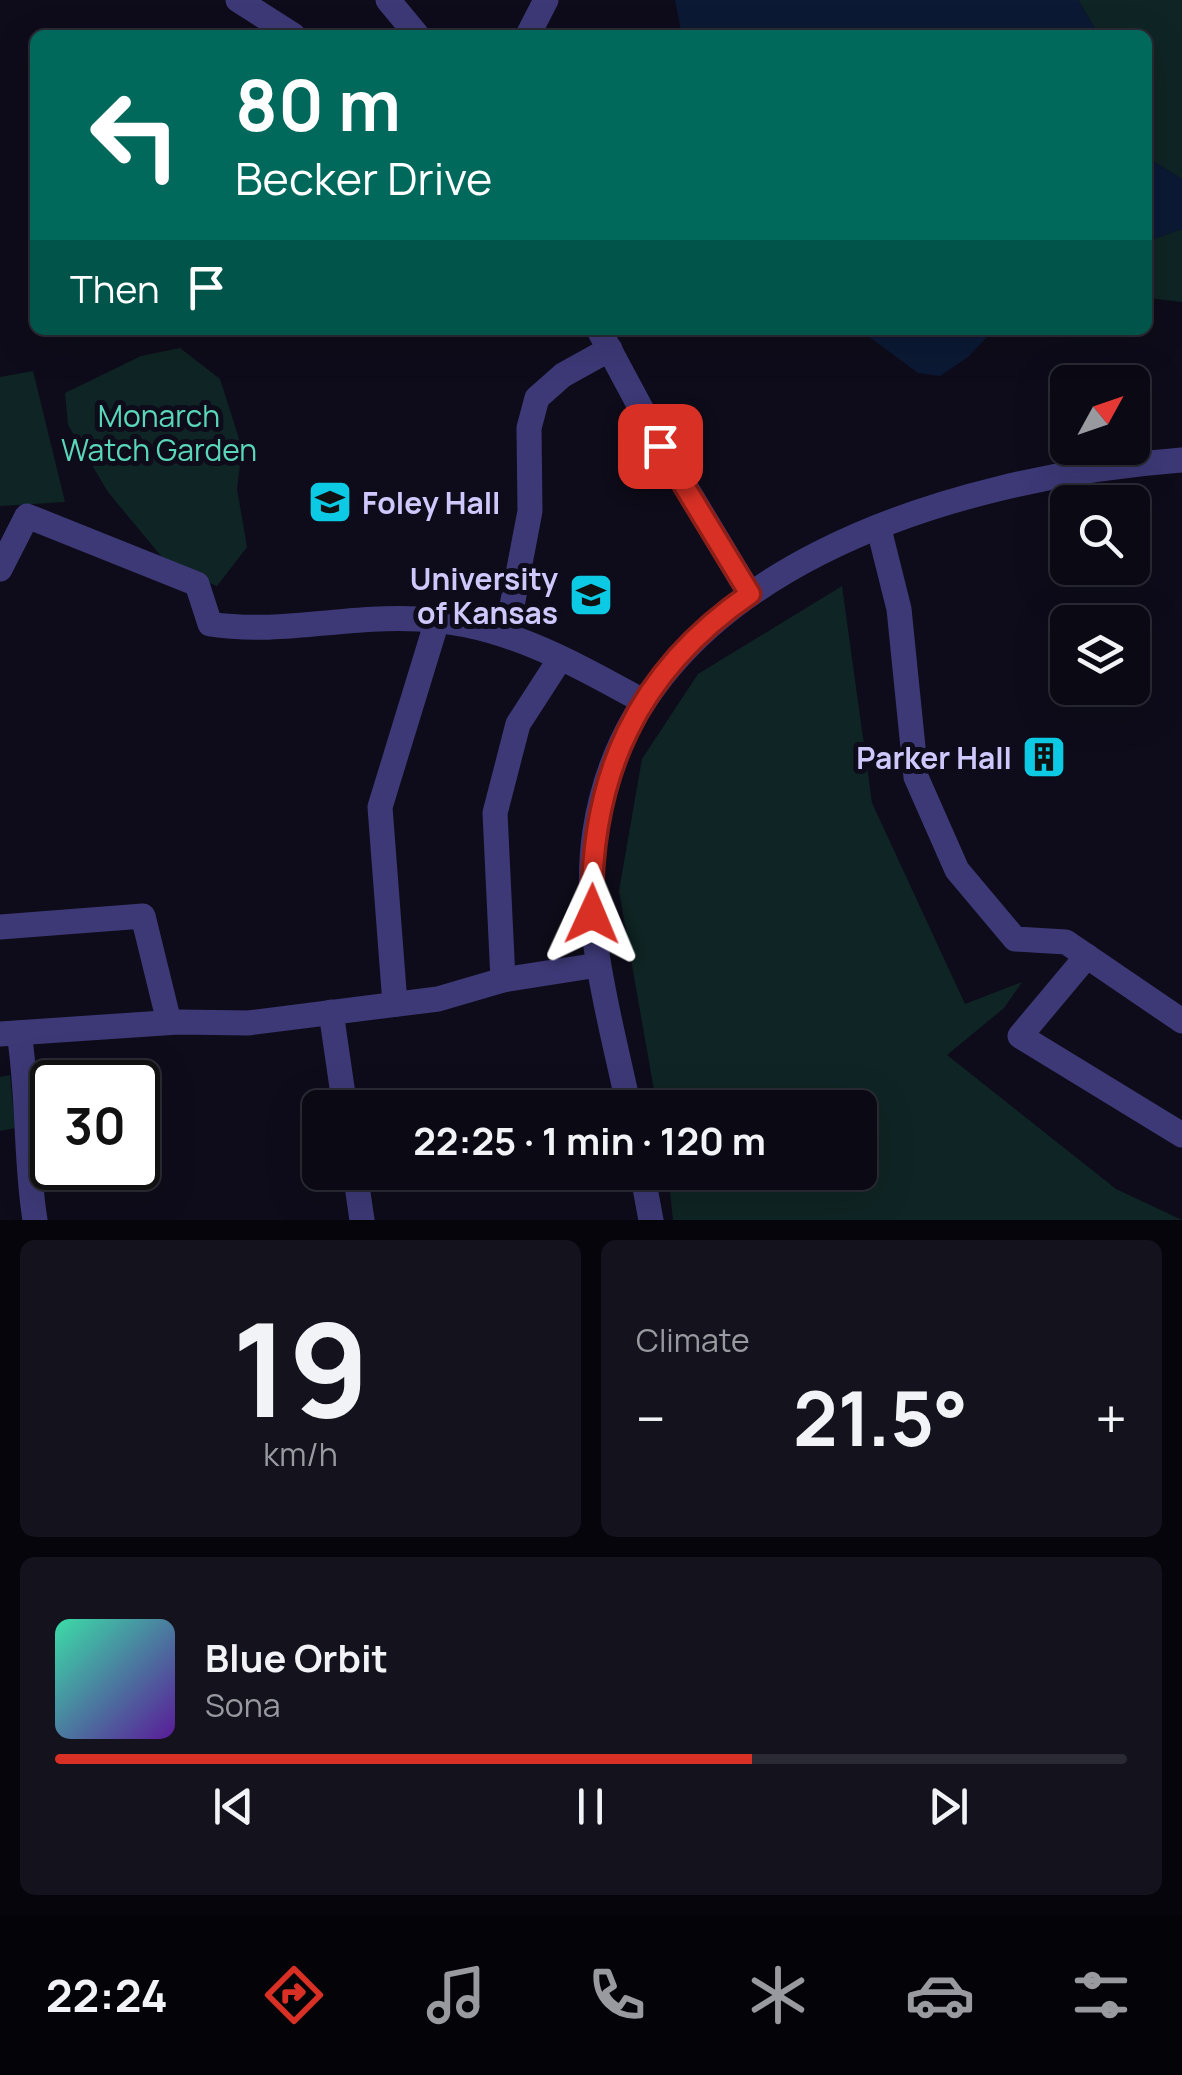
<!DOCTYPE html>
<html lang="en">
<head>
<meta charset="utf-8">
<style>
	body { margin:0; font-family:Manrope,sans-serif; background:#13121d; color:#f1f3f6; height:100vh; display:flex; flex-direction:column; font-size:38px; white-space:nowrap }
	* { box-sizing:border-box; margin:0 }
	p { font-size:32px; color:#999aa0 }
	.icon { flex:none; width:55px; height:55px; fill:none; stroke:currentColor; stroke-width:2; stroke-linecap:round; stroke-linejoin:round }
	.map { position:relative; height:1220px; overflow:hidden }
	.panel { display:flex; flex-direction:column; gap:20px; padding:20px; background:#06050b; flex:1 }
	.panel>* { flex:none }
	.guide { position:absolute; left:30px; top:30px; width:1122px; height:305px; border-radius:15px; box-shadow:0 10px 40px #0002,0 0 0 2px #2a2a34; background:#00695c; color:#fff; overflow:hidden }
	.needle { width:65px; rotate:50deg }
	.buttons { position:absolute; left:1050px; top:365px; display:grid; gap:20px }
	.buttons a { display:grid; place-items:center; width:100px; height:100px; border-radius:15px; background:#0a0914; box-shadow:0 10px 40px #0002,0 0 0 2px #2a2a34; font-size:50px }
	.speed { position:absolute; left:30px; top:1060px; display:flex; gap:20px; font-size:50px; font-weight:700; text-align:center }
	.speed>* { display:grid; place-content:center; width:130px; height:130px; border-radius:50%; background:#0a0914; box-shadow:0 10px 40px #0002,0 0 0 2px #2a2a34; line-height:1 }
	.speed .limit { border:5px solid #111; border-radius:15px; background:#fff; color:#111 }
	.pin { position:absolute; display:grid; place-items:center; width:85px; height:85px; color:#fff; margin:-42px; border-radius:20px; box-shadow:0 5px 15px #0006 }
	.me { position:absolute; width:110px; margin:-55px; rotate:1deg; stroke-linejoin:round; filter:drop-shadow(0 0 8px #0008) }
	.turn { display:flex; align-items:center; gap:35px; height:210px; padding:0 40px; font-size:45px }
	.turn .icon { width:130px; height:130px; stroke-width:2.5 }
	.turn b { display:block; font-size:70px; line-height:85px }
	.then { display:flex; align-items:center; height:95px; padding:0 40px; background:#0003; gap:20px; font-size:38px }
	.big { font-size:75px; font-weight:700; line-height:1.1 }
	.panel .tile { flex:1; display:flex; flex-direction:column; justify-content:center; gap:15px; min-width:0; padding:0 35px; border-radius:15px; background:#13121d }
	.panel .dial { align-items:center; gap:0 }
	.dial b { font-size:130px; line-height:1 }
	.song { display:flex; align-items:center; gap:30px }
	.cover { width:120px; height:120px; border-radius:15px; background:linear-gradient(135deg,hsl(160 70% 55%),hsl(270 70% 35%)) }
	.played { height:10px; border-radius:5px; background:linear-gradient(90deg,#d93025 65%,#2a2a34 65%) }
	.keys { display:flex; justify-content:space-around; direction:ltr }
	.heat { display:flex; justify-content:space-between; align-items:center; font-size:55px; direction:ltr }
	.panel .tiles { flex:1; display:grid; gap:20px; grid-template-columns:1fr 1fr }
	.tile:last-child { grid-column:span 2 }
	.trip { position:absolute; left:302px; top:1090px; width:575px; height:100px; border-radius:15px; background:#0a0914; box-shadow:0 10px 40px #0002,0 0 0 2px #2a2a34; font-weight:700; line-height:100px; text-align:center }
	.tab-bar { display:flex; height:160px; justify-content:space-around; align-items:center; background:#040408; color:#999aa0 }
	.tab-bar .icon { width:70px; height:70px }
	.tab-bar .current { color:#d93025 }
	.tab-bar b { font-size:45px; color:#f1f3f6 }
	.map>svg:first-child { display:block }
	.green { fill:#0f2424 }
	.water { fill:#0b1934 }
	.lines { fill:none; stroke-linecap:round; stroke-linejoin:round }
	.minor { stroke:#3d3977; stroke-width:25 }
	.route-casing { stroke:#8d1f18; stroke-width:25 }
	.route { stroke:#d93025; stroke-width:18 }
	.labels { text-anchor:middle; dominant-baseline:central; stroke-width:10; stroke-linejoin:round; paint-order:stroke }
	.park-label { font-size:30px; fill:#5ad6ba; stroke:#0e0c1a }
	.poi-label { font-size:30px; font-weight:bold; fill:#cfc8fc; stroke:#0e0c1a; text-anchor:end }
</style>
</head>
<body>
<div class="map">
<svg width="1182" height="1220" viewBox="0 0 1182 1220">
	<rect width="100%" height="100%" fill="#0e0c1a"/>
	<g class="green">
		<polygon points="1078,0 1182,0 1182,179 1148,158 1148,35 1099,35"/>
		<polygon points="1182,229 1182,302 1148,298 1148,241"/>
		<polygon points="180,348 220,379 242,448 237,489 247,547 217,586 171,568 108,492 68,425 65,393 141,356"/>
		<polygon points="33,371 65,502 0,506 0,377"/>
		<polygon points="842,586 872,803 965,1004 1022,982 1004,1008 947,1055 1116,1189 1182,1220 673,1220 668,1173 860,1172 860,1108 657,1107 619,891 642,759 698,674"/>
		<polygon points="10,1075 15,1128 0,1131 0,1077"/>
	</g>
	<g class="water">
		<polygon points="675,0 1078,0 1099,35 682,35"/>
		<polygon points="1148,158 1182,179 1182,229 1148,241"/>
		<polygon points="860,330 994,330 968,357 940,376 918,373"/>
	</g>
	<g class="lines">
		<g class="minor">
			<polyline points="238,0 293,35"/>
			<polyline points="388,0 417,35"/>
			<polyline points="528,35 546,0"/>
			<polyline points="599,330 661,446 750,594"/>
			<polyline points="879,529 899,609 916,777 957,870 1015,939 1066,942 1182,1021"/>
			<path d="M 0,569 L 27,516 L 197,584 L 210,624 C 280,635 348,615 418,619 C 501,622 570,661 641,700"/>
			<polyline points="507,632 530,511 529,428 537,398 563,375 610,349"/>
			<polyline points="0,927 143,916 169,1022"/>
			<polyline points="1087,956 1020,1036 1182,1135"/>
			<polyline points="503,980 495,813 518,724 560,659"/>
			<polyline points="395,1004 380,807 437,621"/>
			<polyline points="331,1012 345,1108"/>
			<path d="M 19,1033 C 29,1095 25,1158 35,1220"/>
			<polyline points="0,1034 178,1022 248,1023 438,999 503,980 598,965"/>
			<path d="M 629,1108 C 610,1017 581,924 595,831 C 635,569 955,477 1182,460"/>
			<polyline points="355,1172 362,1220"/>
			<polyline points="642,1172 651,1220"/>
		</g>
	</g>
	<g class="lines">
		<defs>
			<path id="route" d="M 592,914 C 589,778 636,672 750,594 L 660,446"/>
		</defs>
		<use href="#route" class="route-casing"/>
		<use href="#route" class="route"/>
	</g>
	<defs>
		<symbol id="university-square" viewBox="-11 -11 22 22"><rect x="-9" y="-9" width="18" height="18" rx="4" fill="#0ccae4" stroke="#0e0c1a"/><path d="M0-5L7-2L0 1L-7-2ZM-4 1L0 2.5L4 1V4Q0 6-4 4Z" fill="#111"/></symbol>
		<symbol id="building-square" viewBox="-11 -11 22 22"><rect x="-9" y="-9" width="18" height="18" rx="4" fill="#0ccae4" stroke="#0e0c1a"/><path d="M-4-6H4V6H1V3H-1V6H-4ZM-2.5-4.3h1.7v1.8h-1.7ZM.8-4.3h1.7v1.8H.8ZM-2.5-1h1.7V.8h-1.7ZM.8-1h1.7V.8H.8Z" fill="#111"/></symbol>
	</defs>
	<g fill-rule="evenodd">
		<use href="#university-square" x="305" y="477" width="50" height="50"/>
		<use href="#university-square" x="566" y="570" width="50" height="50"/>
		<use href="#building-square" x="1019" y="732" width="50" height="50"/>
	</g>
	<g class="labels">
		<g class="park-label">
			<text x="159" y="415">Monarch<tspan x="159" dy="34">Watch Garden</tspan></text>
		</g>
		<g class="poi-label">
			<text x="362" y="502" text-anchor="start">Foley Hall</text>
			<text x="558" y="578">University<tspan x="558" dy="34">of Kansas</tspan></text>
			<text x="1012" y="757">Parker Hall</text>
		</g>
	</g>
</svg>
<div class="buttons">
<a><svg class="needle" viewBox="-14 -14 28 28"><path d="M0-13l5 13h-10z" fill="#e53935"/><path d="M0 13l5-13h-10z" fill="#999aa0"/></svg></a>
<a><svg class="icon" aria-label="search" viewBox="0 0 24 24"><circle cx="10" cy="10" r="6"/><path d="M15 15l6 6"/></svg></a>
<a><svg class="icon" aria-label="layers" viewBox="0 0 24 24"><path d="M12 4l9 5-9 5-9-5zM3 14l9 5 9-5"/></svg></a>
</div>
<div class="speed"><div class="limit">30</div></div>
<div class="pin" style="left:660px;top:446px;background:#d93025"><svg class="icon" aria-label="arrive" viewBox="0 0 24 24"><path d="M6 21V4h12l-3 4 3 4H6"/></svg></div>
<svg class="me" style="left:592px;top:914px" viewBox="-20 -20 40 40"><path d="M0-17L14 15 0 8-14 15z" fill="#d93025" stroke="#fff" stroke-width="4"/></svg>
<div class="trip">22:25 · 1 min · 120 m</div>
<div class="guide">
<div class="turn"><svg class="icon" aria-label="left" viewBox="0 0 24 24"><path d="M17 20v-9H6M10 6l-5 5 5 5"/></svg><div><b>80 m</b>Becker Drive</div></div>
<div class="then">Then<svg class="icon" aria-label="arrive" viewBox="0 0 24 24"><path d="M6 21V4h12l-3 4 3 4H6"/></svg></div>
</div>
</div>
<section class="panel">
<div class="tiles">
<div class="tile dial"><b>19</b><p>km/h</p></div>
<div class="tile"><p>Climate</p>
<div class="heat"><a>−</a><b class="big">21.5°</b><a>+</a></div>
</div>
<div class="tile">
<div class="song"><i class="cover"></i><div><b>Blue Orbit</b><p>Sona</p></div></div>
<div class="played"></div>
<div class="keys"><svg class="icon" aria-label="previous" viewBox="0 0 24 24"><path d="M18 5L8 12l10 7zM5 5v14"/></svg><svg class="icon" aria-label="pause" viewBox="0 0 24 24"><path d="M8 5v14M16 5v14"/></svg><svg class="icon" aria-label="next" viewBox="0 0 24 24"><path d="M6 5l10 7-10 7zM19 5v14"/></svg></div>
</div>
</div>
</section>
<nav class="tab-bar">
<b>22:24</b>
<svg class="icon current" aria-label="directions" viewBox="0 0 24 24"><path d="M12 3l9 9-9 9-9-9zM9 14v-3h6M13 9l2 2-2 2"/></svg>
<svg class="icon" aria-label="music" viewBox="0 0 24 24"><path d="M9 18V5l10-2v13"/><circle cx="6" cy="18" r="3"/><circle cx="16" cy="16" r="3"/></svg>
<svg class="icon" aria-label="phone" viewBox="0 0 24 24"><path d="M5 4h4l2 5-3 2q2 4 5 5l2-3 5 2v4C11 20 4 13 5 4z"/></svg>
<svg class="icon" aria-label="climate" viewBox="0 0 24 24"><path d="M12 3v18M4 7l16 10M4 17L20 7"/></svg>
<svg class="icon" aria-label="car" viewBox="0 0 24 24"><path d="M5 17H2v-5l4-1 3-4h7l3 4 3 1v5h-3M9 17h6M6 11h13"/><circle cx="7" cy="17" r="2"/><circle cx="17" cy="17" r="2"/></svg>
<svg class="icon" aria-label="filters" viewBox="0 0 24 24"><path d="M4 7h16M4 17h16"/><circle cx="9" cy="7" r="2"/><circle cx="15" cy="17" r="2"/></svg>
</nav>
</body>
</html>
